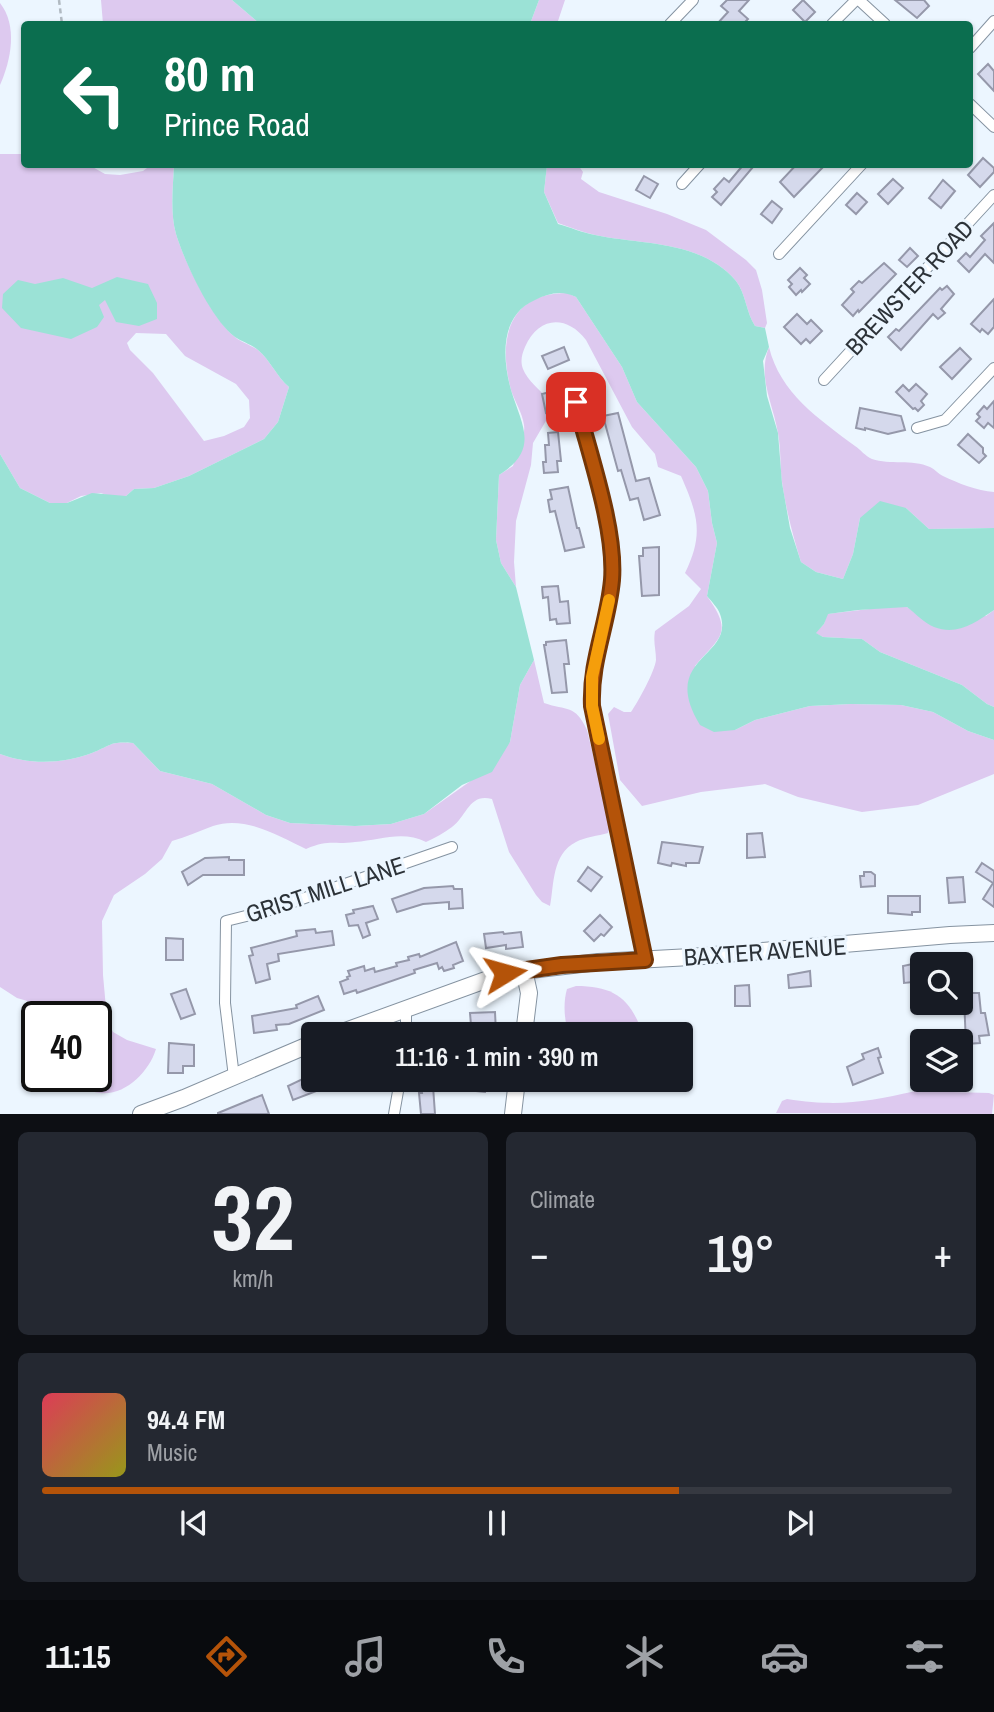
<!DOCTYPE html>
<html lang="en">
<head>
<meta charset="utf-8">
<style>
	body { margin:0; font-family:"Archivo Narrow",sans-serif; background:#242831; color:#f1f3f6; height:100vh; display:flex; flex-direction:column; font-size:26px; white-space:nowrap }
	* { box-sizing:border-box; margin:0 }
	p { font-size:23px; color:#9ea1a6 }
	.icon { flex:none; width:38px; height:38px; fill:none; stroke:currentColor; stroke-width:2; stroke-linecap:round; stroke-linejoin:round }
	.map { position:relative; height:1114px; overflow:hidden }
	.panel { display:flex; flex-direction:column; gap:18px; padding:18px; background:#0d0f14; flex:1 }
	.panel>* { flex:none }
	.banner { position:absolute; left:21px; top:21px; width:952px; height:147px; border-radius:7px; box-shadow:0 2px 5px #0004; background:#0b6e4f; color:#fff; overflow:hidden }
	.fabs { position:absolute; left:910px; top:952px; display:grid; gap:14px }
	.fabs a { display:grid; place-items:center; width:63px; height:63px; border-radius:7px; background:#171b24; box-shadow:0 2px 5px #0004; font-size:35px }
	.speed { position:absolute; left:21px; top:1001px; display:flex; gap:14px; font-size:35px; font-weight:700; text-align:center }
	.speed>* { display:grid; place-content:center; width:91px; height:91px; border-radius:50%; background:#171b24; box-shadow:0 2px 5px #0004; line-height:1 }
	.speed .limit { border:4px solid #111; border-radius:10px; background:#fff; color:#111 }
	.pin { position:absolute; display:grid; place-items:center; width:60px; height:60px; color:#fff; margin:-30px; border-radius:14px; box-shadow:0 4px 10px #0006 }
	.me { position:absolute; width:77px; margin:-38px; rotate:82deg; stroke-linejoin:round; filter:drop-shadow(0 0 5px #0008) }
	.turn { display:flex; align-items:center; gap:24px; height:147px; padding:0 28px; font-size:32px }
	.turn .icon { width:91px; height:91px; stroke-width:2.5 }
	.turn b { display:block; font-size:49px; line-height:60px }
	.big { font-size:52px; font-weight:600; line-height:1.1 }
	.panel .widget { flex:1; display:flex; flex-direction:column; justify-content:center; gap:10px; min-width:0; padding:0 24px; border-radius:10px; background:#242831 }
	.panel .dial { align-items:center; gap:0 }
	.dial b { font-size:91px; line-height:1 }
	.song { display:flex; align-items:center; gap:21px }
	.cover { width:84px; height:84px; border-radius:10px; background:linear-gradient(135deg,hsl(350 70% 55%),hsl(60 70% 35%)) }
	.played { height:7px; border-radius:4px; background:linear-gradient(90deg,#b45309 70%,#363941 70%) }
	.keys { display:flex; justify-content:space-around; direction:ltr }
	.heat { display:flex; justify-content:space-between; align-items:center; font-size:38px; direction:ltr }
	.panel .tiles { flex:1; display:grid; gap:18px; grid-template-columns:1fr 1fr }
	.widget:last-child { grid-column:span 2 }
	.trip { position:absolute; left:301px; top:1022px; width:392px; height:70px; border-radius:7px; background:#171b24; box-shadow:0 2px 5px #0004; font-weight:600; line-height:70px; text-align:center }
	.tab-bar { display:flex; height:112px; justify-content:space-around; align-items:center; background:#090b0e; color:#9ea1a6 }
	.tab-bar .icon { width:49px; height:49px }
	.tab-bar .selected { color:#b45309 }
	.tab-bar b { font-size:32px; color:#f1f3f6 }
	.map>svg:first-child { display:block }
	.green { fill:#ddc9ef; fill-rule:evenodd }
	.water { fill:#9be2d6 }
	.building { fill:#d5d9ec; stroke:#9598aa; stroke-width:2 }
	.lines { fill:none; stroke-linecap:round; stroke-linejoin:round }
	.street-casing { stroke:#8593a1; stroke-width:12 }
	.secondary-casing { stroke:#8593a1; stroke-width:18 }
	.path { stroke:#b1bac2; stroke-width:2.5; stroke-dasharray:5 3.5; stroke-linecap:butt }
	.street { stroke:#fff; stroke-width:10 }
	.secondary { stroke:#fff; stroke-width:16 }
	.route-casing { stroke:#753606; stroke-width:18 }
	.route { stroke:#b45309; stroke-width:12 }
	.slow { stroke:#f59e0b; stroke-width:12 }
	.labels { text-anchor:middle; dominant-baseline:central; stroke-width:6; stroke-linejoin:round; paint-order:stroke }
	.street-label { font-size:24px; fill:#2c3238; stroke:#ecf6ff }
</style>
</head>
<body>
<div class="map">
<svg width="994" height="1114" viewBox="0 0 994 1114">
	<rect width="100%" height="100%" fill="#ecf6ff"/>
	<g class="green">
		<polygon points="101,0 232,0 260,24 103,24"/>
		<polygon points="539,0 565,0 557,24 530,24"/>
		<path d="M 0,3 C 18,26 11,60 0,85 Z"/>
		<path d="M 0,154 L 24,154 L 24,164 L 89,165 L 105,174 L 120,175 L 143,171 L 151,165 L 174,165 C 173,187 170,213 176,234 C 184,261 213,320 235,337 C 242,343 251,345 258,350 C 270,360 277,377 289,387 L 278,422 L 264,439 L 189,476 L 154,488 L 134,489 L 126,496 L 109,496 L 101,493 L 81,496 L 67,503 L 50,503 L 20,488 L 0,454 ZM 136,333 L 166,334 L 185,356 L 236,384 L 249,400 L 250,418 L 244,427 L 224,436 L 204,441 L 153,373 L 130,350 L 127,343 Z"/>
		<path d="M 547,165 L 578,165 L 583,172 L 581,179 L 599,192 L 667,214 L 706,230 L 746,260 L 756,270 L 762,290 L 767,323 L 765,328 L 755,326 C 746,312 746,294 736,281 C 701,240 643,245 595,235 C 582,232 570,227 558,223 L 544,192 Z"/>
		<path d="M 567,293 L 576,297 L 622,367 L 637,402 L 696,467 L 708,491 L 712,523 L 717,543 L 707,596 C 734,634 720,636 695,666 L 735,730 L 755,720 L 810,706 L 851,704 L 901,705 L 933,712 L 968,731 L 994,740 L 994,774 L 918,805 L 862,812 L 798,797 L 765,784 L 701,792 L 642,806 L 620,780 L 608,714 L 614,707 L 624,712 L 631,712 C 638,702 655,671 656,660 C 656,649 653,642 655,631 L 689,606 L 701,589 L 685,573 C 704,534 698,515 681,476 L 658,467 L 655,454 L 632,427 L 586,340 C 566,314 538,317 525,347 C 522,354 520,361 523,369 C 527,380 540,390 548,399 L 547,419 L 533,443 L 531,465 L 516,521 L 514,562 L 516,587 L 501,563 L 496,540 L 499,475 L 513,466 C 516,455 526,437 524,425 C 522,412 515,402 511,390 C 498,341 507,293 567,293 Z"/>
		<path d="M 769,347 C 780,393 819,419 855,446 C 861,450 865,456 872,459 C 890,465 912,459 930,467 C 935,469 938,474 943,476 C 958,483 977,491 994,492 L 994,528 L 929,529 L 906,508 L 860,518 L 853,554 L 843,579 L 816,572 L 801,562 C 793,536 786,510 782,482 C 780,466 781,449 778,433 C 773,403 757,377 769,347 Z"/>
		<polygon points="886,607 907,607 917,614 986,616 994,610 994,707 987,704 962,685 880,652 862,639 823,637 815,633 824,624 827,614"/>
		<path d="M 534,660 L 544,703 C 567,711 575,704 587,730 L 610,825 L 608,833 C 598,836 585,837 576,842 C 552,854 554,884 550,906 L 542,902 L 536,895 L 509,852 L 492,799 C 469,793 467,816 452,827 C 444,833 435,838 426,842 C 403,830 380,840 355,842 C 332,845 330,839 306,849 C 278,836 245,815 213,826 C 199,831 186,837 172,841 L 162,859 L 145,874 L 114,895 L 102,921 L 103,975 L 107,1019 L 113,1032 L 127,1040 L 156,1049 C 149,1072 125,1096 100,1093 C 88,1092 75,1083 66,1076 L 96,1076 L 96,1017 L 47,1017 L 34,1003 L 17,998 L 0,987 L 0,754 C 29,765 63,764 92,753 C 112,745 110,741 133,743 L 160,771 L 212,784 L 266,815 L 290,823 L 355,826 L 391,824 L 424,814 L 472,780 L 510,742 L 520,685 Z"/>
		<path d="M 576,986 C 614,986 630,998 643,1034 L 569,1034 C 564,1020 563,1003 567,989 Z"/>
		<path d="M 916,1091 L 989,1093 L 994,1095 L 992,1114 L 776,1113 L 782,1101 L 787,1099 C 839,1107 866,1102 916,1091 Z"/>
	</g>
	<g class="water">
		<polygon points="232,0 539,0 530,24 260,24"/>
		<path d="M 174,165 L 547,165 L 544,192 L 558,224 C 570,227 583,233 595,235 C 643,245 701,240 736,281 C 746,294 746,312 755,326 L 765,328 L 769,347 L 763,361 L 767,396 L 778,433 L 782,483 L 790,528 L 801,562 L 816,572 L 843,579 L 853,554 L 860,518 L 880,501 L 906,508 L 929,529 L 994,528 L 994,610 C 975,623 957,636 934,627 C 924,623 915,613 907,607 L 858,610 L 828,614 L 824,624 L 816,633 L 823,637 L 862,639 L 880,652 L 962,685 L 987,704 L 994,707 L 994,740 L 968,731 L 933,712 L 901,705 L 851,704 L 810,706 L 755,720 L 735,730 L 714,732 L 700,725 C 658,656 736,658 720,614 C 718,608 711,601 707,596 L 717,543 L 712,523 L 708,491 L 696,467 L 637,402 L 622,367 L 576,297 C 562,290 549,293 535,300 C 500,315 502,358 511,390 C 522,426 540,449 499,475 L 496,540 L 501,563 L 516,587 L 534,660 L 520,685 L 510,742 L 492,772 L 462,785 L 424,814 L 391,824 L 355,826 L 290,823 L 266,815 L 212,784 L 160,771 L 133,743 C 110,741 112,745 92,753 C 63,764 29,765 0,754 L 0,454 L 20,488 L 50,503 L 67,503 L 92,493 L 126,496 L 134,489 L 154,488 L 189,476 L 264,439 L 278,422 L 289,387 C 277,377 270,360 258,350 C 251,344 242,342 235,337 C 211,319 185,263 176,234 C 170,213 173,187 174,165 Z"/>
		<polygon points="117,277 148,284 157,303 157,319 139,326 116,322 105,300 99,305 104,317 97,327 71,339 21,328 2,308 3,294 18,280 35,284 63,278 92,288"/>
	</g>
	<g class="building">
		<polygon points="727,0 749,0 739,11 748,19 743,24 717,24 728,12 721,6"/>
		<polygon points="803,0 815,12 805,22 793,10"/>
		<polygon points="895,0 924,0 929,6 917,18"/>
		<polygon points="988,64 994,71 994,91 978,74"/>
		<polygon points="983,158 994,168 994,172 980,187 968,175"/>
		<polygon points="744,164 753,167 721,205 712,197 717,192 714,189 724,178 729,182"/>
		<polygon points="797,164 826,164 794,197 780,182"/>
		<polygon points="644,176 658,184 650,198 636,190"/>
		<polygon points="893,179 903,188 888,204 878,194"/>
		<polygon points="943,180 955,191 941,208 929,198"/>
		<polygon points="857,193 867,202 856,214 846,205"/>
		<polygon points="772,201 782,209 772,223 761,214"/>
		<polygon points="994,223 994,263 985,254 969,272 958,261 966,253 970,257 985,240 981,236"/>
		<polygon points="910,248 918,256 907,267 899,260"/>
		<polygon points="884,263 896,274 859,312 858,310 853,316 842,305 854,292 851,289 859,281 862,283"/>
		<polygon points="800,268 807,275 804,278 810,284 802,292 801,290 796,295 789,287 792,284 788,280"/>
		<polygon points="947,286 954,294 941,309 945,313 938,319 933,314 901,350 888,337 896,329 899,331 940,288 942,290"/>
		<polygon points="994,299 994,327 988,334 982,329 980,332 971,324"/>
		<polygon points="797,314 807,324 811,320 822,331 810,343 806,339 801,344 784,327"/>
		<polygon points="564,347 569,360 548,369 542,356"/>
		<polygon points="960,348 971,359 952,379 940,367"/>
		<polygon points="916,384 927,394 921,401 924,405 918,411 915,408 913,409 896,392 903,385 909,391"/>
		<polygon points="558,390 562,410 546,413 542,394"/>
		<polygon points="994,401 994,428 988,423 984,428 976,421 980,417 977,414 984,406 987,409"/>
		<polygon points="860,408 901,416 905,430 888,434 865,428 865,430 856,428"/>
		<polygon points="618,413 636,481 649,478 660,515 644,520 638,498 630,500 621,470 618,471 603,416"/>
		<polygon points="558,432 561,461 557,461 558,472 544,473 543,462 546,462 545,445 549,445 548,433"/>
		<polygon points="968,434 983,448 983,453 986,456 979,463 958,445"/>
		<polygon points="568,487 577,528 579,528 584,547 565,551 555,511 550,512 548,500 552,499 550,490"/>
		<polygon points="659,547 659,595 642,596 639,556 643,556 643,548"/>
		<polygon points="558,586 560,602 568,601 570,623 557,624 556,619 550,620 548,597 543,598 542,587"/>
		<polygon points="566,640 569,664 564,664 567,692 552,693 544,645 546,645 546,642"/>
		<polygon points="762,833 765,857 747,858 747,834"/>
		<polygon points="662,842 703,847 699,863 686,863 686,866 672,863 671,866 658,863"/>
		<polygon points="229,857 229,860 244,860 244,875 203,875 188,885 182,872 205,858"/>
		<polygon points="982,863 994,871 994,907 983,899 993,883 976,872"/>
		<polygon points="588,867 602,877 591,891 578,881"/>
		<polygon points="864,872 871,872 875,875 875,886 861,887 860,876 864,876"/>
		<polygon points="963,877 965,902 949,903 947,878"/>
		<polygon points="453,886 454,889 462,889 463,908 449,909 449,902 423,904 397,912 392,899 424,888"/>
		<polygon points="888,896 920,896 920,912 912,912 912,915 888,913"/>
		<polygon points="373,906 378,919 366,923 370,935 363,938 358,925 349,926 346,915 354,913 353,910"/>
		<polygon points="600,915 612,927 604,936 601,934 594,941 584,931"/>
		<polygon points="315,929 316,933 332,931 334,945 278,954 279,961 267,964 270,979 256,983 249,956 253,955 251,948 297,936 296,931"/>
		<polygon points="503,932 504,934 521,932 523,947 506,949 506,945 486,948 484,934"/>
		<polygon points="166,938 183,939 183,960 166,960"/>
		<polygon points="456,942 463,961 453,965 454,968 444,971 442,967 439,969 437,963 414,970 415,973 357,993 356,990 344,994 340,982 348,979 347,977 350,976 348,971 364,966 365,971 374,968 375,972 397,966 396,963 409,960 408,957 419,954 420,957"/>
		<polygon points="922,962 922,981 904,983 903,966"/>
		<polygon points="810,971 811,986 789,988 788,975"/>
		<polygon points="970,981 971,993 979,993 981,1013 985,1013 989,1035 979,1036 980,1043 966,1044 964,998 961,998 961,982"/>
		<polygon points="749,985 750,1006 735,1006 735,986"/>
		<polygon points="186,989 195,1014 181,1019 171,994"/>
		<polygon points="318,996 324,1010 289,1024 276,1025 277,1030 254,1033 252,1016 297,1008 296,1005"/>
		<polygon points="495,1012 496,1033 479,1034 478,1024 471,1025 470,1013"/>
		<polygon points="169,1043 194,1045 194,1066 183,1066 183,1073 168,1073"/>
		<polygon points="878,1048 881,1057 878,1058 883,1073 853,1085 847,1067 864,1059 862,1054"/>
		<polygon points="313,1074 313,1080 319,1090 293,1100 288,1086"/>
		<polygon points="468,1080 487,1080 485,1092 467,1090"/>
		<polygon points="433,1086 435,1114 421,1114 419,1093 422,1093 421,1087"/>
		<polygon points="262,1095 269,1114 218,1114 218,1113"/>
	</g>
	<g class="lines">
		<defs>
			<g id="street">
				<polyline points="859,0 885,24"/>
				<polyline points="670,24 693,0"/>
				<polyline points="832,24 856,0"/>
				<polyline points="970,48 994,21"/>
				<polyline points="970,104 994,127"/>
				<polyline points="682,184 700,164"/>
				<polyline points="779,254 862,164"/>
				<polyline points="824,380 994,195"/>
				<path d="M 576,402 C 589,453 616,529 612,580 C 608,623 590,662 592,706 L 644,960"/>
				<polyline points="917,428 945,420 994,368"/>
				<polyline points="406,1010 406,1034"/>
				<polyline points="234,1077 225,1003 226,921 270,910 452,847"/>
				<polyline points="394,1114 400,1080"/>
			</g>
			<g id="secondary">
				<polyline points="524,970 529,993 524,1034"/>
				<polyline points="337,1034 505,973 598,962 691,957 950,935 994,933"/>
				<polyline points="141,1114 184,1098 313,1043"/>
				<polyline points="513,1114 517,1080"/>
			</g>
		</defs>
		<use href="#street" class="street-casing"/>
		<use href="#secondary" class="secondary-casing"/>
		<polyline class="path" points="59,0 62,24"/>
		<use href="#street" class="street"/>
		<use href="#secondary" class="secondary"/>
	</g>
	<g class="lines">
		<defs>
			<path id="route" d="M 505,973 L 562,965 L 645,960 L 592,706 C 590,661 608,624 612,580 C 616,529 589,453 576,402"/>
		</defs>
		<use href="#route" class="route-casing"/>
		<use href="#route" class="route"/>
		<polyline class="slow" points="599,739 592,706 592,677 609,600"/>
	</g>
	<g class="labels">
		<g class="street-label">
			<text transform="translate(909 287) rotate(-47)">BREWSTER ROAD</text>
			<text transform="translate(325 889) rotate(-18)">GRIST MILL LANE</text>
			<text transform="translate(765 951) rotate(-4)">BAXTER AVENUE</text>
		</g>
	</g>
</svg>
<div class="fabs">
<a><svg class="icon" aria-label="search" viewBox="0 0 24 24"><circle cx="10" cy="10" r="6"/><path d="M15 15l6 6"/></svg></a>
<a><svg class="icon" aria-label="layers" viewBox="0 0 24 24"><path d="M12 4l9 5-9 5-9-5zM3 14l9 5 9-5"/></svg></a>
</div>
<div class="speed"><div class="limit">40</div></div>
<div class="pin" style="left:576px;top:402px;background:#d93025"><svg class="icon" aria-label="arrive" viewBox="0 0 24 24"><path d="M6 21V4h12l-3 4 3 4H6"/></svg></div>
<svg class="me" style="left:505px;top:973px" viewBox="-20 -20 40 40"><path d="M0-17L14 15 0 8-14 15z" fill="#b45309" stroke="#fff" stroke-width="4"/></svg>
<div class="trip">11:16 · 1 min · 390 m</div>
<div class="banner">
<div class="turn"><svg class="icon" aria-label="left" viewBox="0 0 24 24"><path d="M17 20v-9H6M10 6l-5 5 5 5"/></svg><div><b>80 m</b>Prince Road</div></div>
</div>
</div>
<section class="panel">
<div class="tiles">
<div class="widget dial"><b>32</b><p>km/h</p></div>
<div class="widget"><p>Climate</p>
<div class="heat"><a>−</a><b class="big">19°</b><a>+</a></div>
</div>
<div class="widget">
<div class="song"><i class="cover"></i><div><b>94.4 FM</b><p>Music</p></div></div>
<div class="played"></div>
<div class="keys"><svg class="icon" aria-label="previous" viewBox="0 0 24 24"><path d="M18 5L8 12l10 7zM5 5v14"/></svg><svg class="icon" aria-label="pause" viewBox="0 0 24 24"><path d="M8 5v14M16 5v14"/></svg><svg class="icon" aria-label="next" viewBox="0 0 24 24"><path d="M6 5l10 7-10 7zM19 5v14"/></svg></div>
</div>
</div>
</section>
<nav class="tab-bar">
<b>11:15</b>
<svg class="icon selected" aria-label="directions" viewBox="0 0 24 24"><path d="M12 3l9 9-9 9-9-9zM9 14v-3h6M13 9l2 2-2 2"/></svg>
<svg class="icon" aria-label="music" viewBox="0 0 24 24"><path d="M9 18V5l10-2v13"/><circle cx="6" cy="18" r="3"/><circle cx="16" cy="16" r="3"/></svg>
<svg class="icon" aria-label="phone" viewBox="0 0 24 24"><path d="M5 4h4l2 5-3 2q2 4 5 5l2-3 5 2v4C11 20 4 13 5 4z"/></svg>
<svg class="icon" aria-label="climate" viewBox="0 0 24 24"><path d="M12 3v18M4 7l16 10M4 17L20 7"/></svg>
<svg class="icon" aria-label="car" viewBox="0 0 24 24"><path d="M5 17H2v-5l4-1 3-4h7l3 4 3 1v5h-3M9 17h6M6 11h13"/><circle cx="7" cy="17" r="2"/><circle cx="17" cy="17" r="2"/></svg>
<svg class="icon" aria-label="filters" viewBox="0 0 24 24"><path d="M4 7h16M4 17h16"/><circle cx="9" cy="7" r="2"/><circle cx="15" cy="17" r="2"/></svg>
</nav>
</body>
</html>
